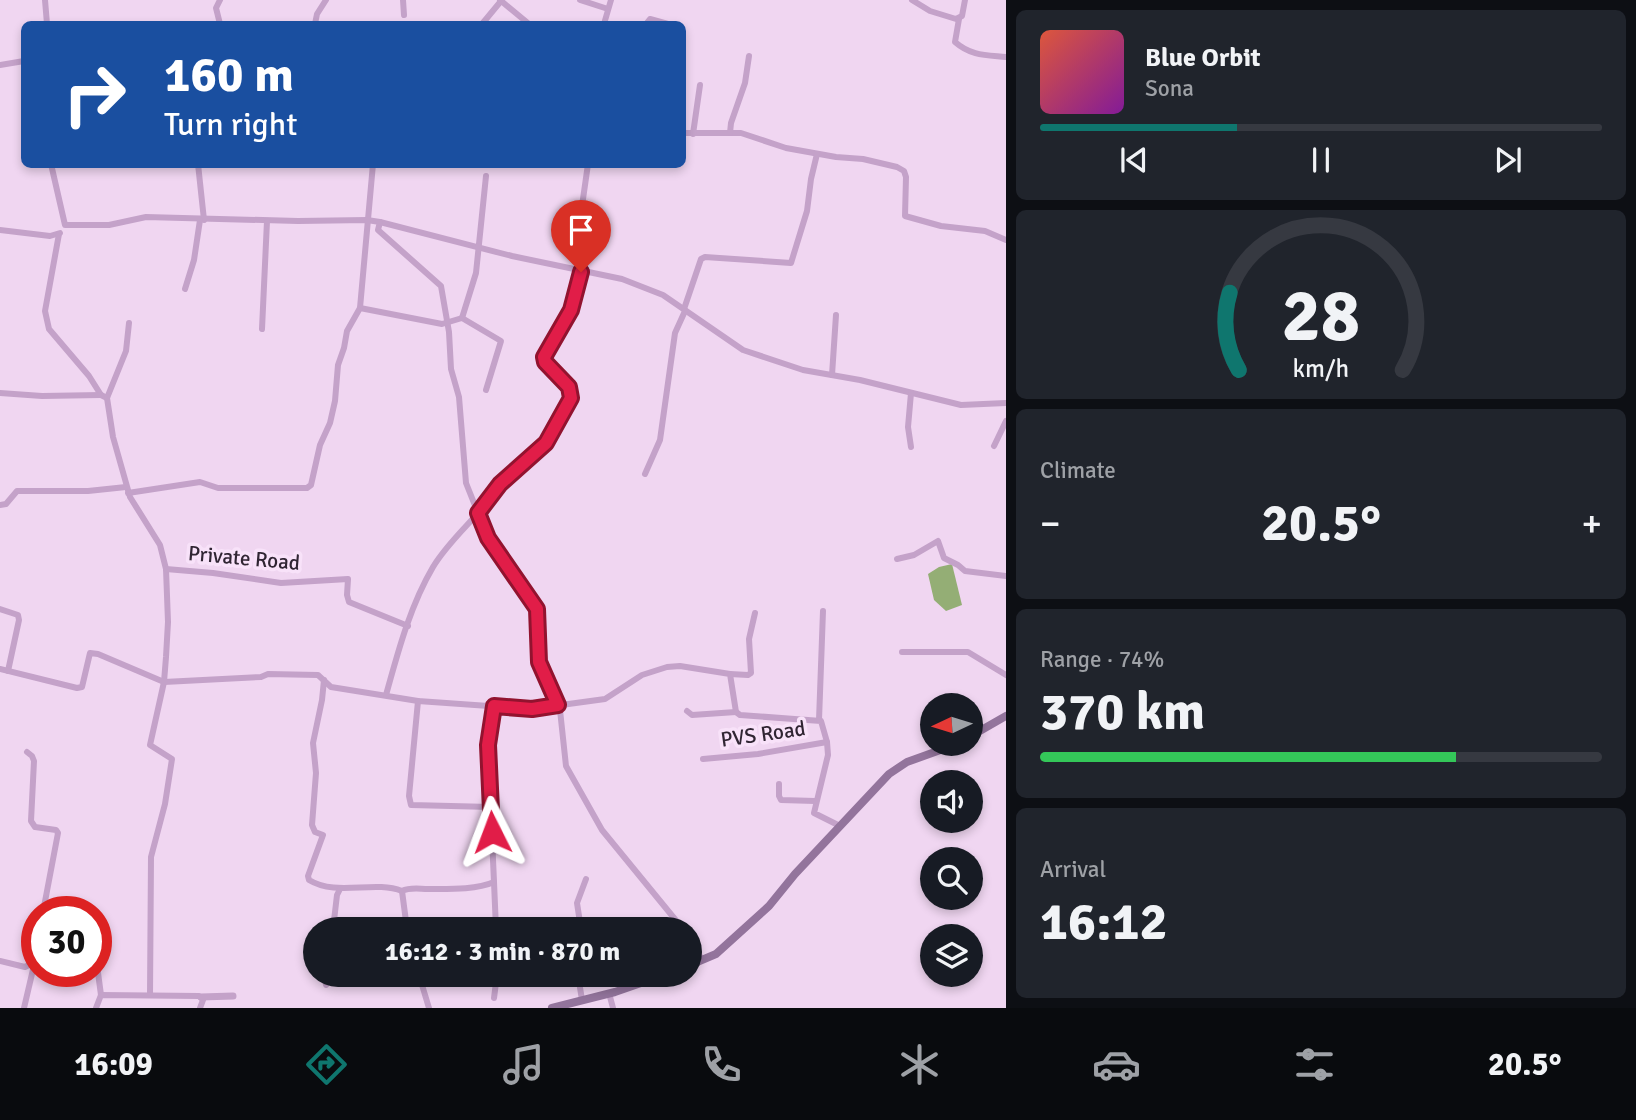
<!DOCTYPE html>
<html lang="en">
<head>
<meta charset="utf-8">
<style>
	body { margin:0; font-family:Signika,sans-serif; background:#20242c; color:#f1f3f6; height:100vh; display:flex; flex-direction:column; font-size:26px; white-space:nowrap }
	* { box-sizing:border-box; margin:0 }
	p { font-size:23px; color:#9ea1a6 }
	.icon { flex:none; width:38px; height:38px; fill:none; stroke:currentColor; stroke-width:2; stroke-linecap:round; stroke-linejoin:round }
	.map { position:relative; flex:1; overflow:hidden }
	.sheet { display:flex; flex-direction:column; gap:10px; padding:10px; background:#0d0f14; width:630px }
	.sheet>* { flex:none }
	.guide { position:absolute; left:21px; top:21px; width:665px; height:147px; border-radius:10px; box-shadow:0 4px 10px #0003; background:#1a4fa0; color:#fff; overflow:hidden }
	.needle { width:46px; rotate:266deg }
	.buttons { position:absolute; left:920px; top:693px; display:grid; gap:14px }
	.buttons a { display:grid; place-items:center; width:63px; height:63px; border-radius:50%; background:#171b24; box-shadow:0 4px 10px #0003; font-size:35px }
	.speed { position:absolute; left:21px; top:896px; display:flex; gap:14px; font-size:35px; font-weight:700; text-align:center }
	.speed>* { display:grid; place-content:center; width:91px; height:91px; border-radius:50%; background:#171b24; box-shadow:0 4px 10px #0003; line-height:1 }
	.speed .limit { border:10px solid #d22; background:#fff; color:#111 }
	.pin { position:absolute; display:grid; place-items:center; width:60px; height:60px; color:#fff; margin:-72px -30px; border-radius:50% 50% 50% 0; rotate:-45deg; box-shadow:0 0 7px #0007 }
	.pin .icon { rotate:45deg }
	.me { position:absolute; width:77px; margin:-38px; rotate:357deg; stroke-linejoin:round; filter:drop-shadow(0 0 5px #0008) }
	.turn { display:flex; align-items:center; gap:24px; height:147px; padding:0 28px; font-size:32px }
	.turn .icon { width:91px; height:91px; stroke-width:2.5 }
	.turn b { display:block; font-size:49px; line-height:60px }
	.big { font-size:52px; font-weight:700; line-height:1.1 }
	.sheet .card { flex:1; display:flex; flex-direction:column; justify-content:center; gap:10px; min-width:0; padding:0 24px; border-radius:10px; background:#20242c }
	.sheet .dial { align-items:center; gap:0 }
	.dial svg { height:182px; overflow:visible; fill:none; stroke:#363941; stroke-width:7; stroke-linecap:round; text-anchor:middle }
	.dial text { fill:#f1f3f6; stroke:none }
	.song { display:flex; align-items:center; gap:21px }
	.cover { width:84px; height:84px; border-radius:10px; background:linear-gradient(135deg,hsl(10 70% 55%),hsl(290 70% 35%)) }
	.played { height:7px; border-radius:4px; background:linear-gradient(90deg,#0f766e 35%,#363941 35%) }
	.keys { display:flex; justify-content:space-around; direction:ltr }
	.heat { display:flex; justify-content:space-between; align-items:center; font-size:38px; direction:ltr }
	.charge { height:10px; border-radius:5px; background:linear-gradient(90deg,#34c759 74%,#363941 0) }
	.trip { position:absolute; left:303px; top:917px; width:399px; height:70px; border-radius:35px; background:#171b24; box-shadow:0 4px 10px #0003; font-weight:700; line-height:70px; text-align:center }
	.tab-bar { display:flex; height:112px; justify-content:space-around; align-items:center; background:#090b0e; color:#9ea1a6 }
	.tab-bar .icon { width:49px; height:49px }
	.tab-bar .selected { color:#0f766e }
	.tab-bar b { font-size:32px; color:#f1f3f6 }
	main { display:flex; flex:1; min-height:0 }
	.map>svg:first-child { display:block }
	.water { fill:#94ae75 }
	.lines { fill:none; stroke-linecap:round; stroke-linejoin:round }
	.minor { stroke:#c4a2c9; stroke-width:6 }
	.tertiary { stroke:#c4a2c9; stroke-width:7 }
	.secondary { stroke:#93749c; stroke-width:8 }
	.route-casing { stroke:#92132f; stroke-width:18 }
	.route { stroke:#e11d48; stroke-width:12 }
	.labels { text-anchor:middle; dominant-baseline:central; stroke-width:7; stroke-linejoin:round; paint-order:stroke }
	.street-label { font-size:21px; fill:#302533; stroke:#f8e2f9 }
</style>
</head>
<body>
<main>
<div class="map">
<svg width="1006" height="1008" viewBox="0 0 1006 1008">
	<rect width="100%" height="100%" fill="#f0d6f1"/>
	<polygon class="water" points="952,564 962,605 946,611 934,600 928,574 939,567"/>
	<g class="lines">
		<g class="minor">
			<polyline points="45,0 47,24"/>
			<polyline points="220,0 216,8 220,24"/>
			<polyline points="403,0 404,15"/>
			<polyline points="500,0 529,24"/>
			<polyline points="580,0 608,9"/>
			<polyline points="912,0 930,11 956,19 962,16 965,0"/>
			<path d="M 959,19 L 955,42 C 971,56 986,55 1006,57"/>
			<polyline points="315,24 317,14 326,0"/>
			<polyline points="482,24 501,1"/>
			<polyline points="604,24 611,0"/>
			<polyline points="646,24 650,19 668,24"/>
			<polyline points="0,65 24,61"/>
			<polyline points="682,133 741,133 786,148 836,157 863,159 897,167 904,171 906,177 905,216 941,226 985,231 1006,240"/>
			<polyline points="730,133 731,123 745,83 749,56"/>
			<polyline points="693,134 700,85"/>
			<polyline points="51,164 65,225 109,225 146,217 298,221 367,220 380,222 512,256 622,279 663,295 743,350 803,370 860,380 961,405 1006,403"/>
			<polyline points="198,164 204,220"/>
			<polyline points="380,222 378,230 441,286 449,332 451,369 459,397 466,483 488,538 537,609 539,662 560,710 566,766 602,830 683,929"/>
			<polyline points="0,230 50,236 60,233"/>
			<polyline points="59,234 45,311 49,329 89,376 101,395 107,398"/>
			<polyline points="185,289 194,260 200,220"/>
			<polyline points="360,308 442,324 462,318 501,341 486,390"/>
			<polyline points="684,309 701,259 705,257 791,263 807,211 811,179 817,154"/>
			<polyline points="462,318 476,273 486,176"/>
			<polyline points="129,323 126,351 107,398 113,437 130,497 160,545 166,569 168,622 166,657 164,682 150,745 172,759 165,804 151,857 150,995"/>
			<polyline points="262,329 267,221"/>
			<polyline points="832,375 836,315"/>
			<polyline points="0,393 42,396 101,395"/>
			<polyline points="911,393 908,427 911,447"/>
			<polyline points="994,446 1006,421"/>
			<polyline points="645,474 660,440 675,333 685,311"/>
			<polyline points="128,493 200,482 218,488 307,488 311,485 320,445 330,423 335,401 338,365 344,348 347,331 360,308 373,164"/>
			<polyline points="0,505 6,504 17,491 88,491 126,487"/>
			<polyline points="897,559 914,555 938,541 944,558 958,565 965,571 1006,576"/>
			<polyline points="166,569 213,573 281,583 348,579 347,595 349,602 408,626"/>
			<polyline points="0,609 18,615 19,620 8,671"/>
			<polyline points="902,652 968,652 1006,675"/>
			<polyline points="0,669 77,688 82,687 90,653 98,654 164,682 261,677 268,674 318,675 331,687 418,701 532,709 605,699 642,675 667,667 680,666 730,674 736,712 740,715 821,721 827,742 828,755 814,813 840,826"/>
			<polyline points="730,674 748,675 751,673 749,639 755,613"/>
			<path d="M 324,680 L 322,700 L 313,743 L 316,773 L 312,825 L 315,832 L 323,835 L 308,876 L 309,880 C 337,897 373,880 402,891"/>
			<path d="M 386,695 C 398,652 410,606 433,567 C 448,542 471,523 489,500 L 500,484 L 546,443 L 571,398 L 570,387 L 546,362 L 544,357 L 571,310 L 581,272 L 581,213 L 588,164"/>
			<polyline points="418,701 409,796 411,805 491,807"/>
			<polyline points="687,711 692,715 736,712"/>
			<polyline points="819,720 823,611"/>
			<polyline points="27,752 32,756 34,761 31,821 35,827 56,830 58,833 43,912"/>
			<polyline points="703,759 758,754 827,742"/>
			<polyline points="779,784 779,796 781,800 815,801"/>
			<polyline points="494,882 496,929"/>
			<polyline points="333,929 337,895 340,889"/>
			<path d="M 407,929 L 402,891 C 410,887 419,889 428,889 C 449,889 476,890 494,882 L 488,745 L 494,706"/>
			<polyline points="581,929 577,903 586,879"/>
			<polyline points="690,938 702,960"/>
			<polyline points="37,942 35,956 37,959"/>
			<polyline points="96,958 101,995"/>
			<polyline points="0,961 25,967 33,963"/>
			<polyline points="324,975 326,985"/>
			<polyline points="419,975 429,1008"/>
			<polyline points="578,975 582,1000"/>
			<polyline points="609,993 613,1008"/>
			<polyline points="494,998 497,975"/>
			<polyline points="24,1008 35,961"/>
			<polyline points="96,1008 101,995 199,996 203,1000 200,1008"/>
		</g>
		<polyline class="tertiary" points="201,997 233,996"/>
		<g class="secondary">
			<polyline points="971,736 1006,716"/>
			<polyline points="690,965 716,954 769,906 795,874 889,774 907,762 957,744"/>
			<polyline points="552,1008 615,992 664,975"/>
		</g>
	</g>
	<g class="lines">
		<defs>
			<polyline id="route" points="492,832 488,745 494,706 532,709 558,705 539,662 537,609 488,538 478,513 500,484 546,443 571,398 569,387 545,362 544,357 571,310 581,272"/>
		</defs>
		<use href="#route" class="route-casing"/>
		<use href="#route" class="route"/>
	</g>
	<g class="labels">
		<g class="street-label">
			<text transform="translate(244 558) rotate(5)">Private Road</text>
			<text transform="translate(763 734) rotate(-8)">PVS Road</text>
		</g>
	</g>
</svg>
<div class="buttons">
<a><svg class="needle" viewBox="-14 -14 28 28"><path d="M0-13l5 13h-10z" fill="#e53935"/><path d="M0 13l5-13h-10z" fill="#9ea1a6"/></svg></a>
<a><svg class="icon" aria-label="sound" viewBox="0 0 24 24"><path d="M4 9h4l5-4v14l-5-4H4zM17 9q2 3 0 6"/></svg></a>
<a><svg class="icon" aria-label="search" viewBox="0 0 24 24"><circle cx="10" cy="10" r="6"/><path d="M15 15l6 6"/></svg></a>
<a><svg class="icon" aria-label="layers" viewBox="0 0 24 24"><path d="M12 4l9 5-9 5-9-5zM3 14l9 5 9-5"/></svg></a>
</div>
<div class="speed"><div class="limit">30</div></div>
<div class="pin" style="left:581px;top:272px;background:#d93025"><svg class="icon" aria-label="arrive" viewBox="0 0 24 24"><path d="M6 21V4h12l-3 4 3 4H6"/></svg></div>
<svg class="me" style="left:492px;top:832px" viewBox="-20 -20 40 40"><path d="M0-17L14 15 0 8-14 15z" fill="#e11d48" stroke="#fff" stroke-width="4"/></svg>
<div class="trip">16:12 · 3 min · 870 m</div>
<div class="guide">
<div class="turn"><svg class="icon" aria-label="right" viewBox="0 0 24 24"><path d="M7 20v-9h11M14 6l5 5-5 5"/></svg><div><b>160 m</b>Turn right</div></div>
</div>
</div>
<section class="sheet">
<div class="card">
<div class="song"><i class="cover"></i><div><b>Blue Orbit</b><p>Sona</p></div></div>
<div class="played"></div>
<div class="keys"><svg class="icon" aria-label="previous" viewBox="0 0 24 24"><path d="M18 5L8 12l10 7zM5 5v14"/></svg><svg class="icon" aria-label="pause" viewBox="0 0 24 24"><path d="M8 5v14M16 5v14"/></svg><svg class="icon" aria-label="next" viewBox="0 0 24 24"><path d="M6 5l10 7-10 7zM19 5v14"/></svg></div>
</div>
<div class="card dial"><svg viewBox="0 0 100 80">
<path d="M14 69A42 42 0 1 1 86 69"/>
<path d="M14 69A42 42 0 0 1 10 35" stroke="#0f766e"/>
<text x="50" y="56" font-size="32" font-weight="700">28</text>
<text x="50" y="72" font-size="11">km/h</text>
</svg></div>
<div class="card"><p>Climate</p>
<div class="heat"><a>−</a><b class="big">20.5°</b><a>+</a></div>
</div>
<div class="card"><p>Range · 74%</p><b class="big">370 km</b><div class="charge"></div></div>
<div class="card"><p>Arrival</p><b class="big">16:12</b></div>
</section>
</main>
<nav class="tab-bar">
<b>16:09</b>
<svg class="icon selected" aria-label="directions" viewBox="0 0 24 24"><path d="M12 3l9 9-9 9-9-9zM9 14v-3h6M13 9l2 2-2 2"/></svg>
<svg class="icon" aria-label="music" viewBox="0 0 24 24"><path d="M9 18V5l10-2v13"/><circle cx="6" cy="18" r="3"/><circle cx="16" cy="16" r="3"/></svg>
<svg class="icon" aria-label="phone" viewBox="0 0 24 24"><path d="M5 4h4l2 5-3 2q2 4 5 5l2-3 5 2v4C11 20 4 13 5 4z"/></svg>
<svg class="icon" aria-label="climate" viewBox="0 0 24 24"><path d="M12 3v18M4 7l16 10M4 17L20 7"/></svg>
<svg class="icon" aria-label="car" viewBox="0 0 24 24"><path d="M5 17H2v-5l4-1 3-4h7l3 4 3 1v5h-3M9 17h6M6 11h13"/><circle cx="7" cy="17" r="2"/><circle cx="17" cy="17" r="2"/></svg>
<svg class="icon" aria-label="filters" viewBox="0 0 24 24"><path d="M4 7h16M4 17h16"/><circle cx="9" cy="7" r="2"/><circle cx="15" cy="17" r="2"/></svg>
<b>20.5°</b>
</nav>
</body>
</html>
